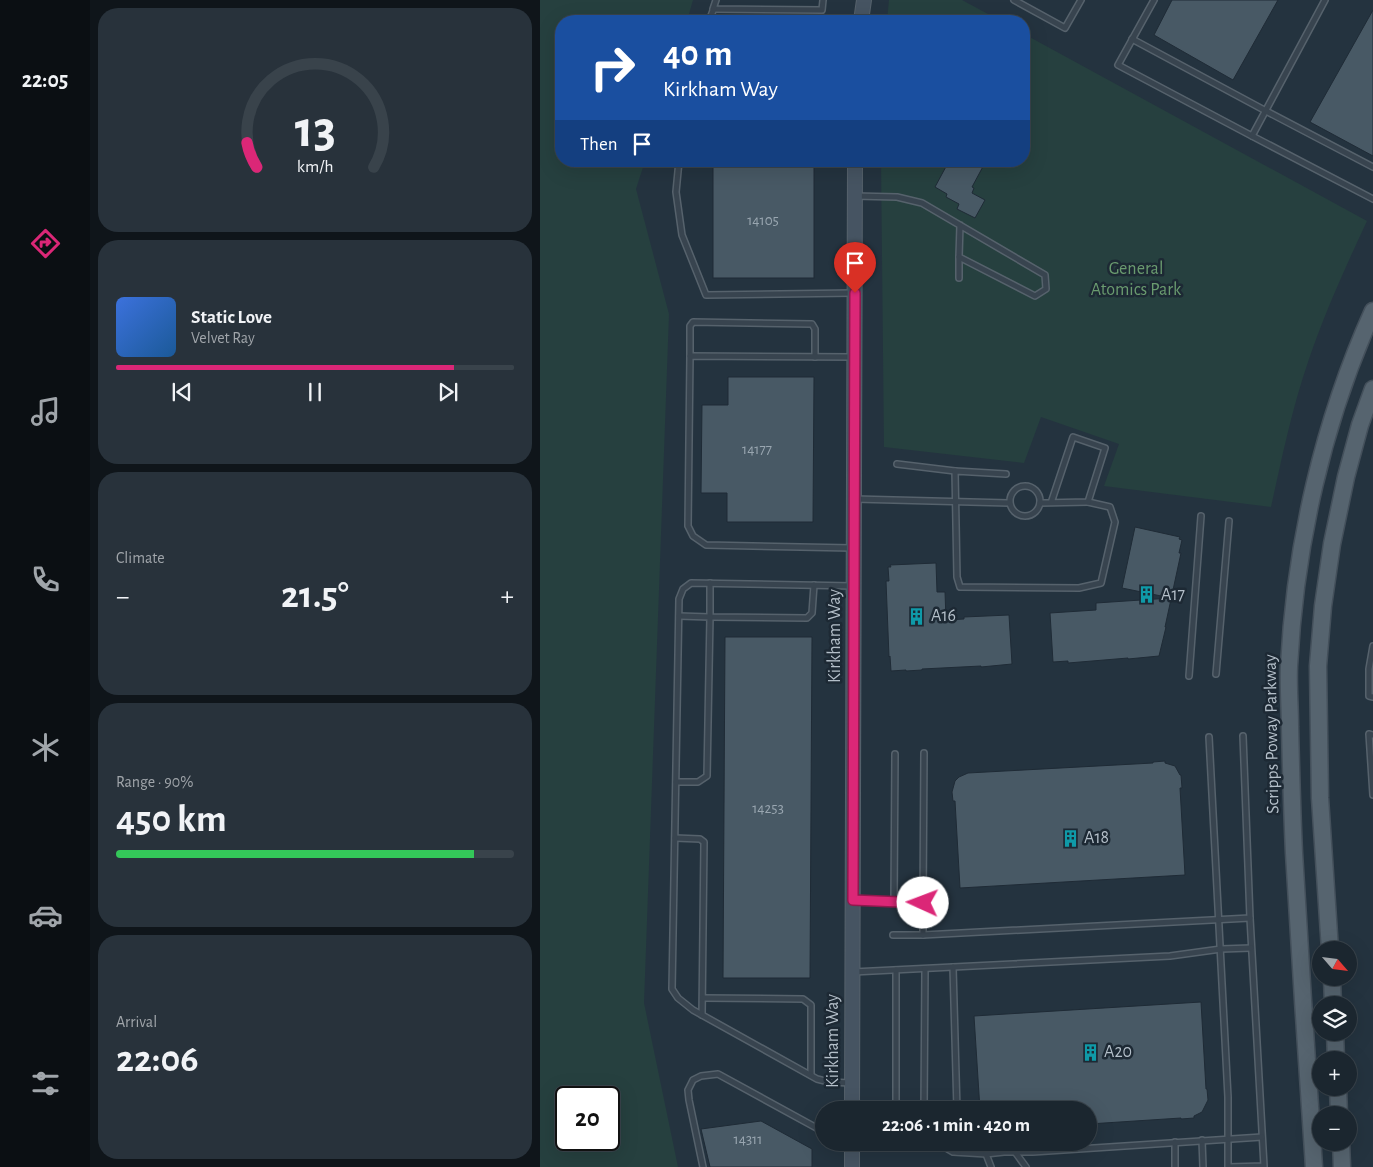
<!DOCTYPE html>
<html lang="en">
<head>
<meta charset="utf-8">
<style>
	body { margin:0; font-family:"Alegreya Sans",sans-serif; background:#28323b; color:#f1f3f6; height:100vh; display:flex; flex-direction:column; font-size:19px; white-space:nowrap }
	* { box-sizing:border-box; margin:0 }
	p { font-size:16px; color:#a0a5aa }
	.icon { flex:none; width:28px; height:28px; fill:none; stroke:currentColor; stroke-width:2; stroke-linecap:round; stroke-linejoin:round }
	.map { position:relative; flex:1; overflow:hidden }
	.side { display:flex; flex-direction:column; gap:8px; padding:8px; background:#0f151a; width:450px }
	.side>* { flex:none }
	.guide { position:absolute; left:15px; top:15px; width:475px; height:152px; border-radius:20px; box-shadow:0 5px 20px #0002,0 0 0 1px #39434b; background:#1a4fa0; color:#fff; overflow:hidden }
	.needle { width:32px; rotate:118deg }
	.buttons { position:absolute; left:772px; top:941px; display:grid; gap:10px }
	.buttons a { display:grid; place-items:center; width:45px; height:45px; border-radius:50%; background:#1b262f; box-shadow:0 5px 20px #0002,0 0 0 1px #39434b; font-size:25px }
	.speed { position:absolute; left:15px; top:1086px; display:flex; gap:10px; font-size:25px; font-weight:700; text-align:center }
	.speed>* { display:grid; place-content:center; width:65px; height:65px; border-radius:50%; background:#1b262f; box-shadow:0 5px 20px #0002,0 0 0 1px #39434b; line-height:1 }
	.speed .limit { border:2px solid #111; border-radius:8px; background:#fff; color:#111 }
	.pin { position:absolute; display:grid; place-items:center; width:42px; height:42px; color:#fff; margin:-51px -21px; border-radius:50% 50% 50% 0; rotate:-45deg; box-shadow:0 0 5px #0007 }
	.pin .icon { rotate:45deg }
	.me { position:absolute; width:55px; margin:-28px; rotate:272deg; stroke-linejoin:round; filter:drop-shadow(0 0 4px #0008) }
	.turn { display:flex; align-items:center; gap:18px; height:105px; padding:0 25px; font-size:22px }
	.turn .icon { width:65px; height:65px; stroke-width:2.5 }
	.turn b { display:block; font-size:35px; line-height:42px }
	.then { display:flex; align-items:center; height:48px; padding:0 25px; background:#0003; gap:10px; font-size:19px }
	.big { font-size:38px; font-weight:700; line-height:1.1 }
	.side .tile { flex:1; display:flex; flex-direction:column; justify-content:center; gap:8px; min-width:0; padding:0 18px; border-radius:20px; background:#28323b }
	.side .dial { align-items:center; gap:0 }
	.dial svg { height:130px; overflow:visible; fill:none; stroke:#39434b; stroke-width:7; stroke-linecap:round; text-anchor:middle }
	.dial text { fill:#f1f3f6; stroke:none }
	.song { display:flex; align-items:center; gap:15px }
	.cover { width:60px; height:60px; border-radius:8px; background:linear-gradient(135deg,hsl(220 70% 55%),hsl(210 70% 35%)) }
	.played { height:5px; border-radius:2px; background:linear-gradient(90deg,#db2777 85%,#39434b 85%) }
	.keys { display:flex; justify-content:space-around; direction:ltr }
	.heat { display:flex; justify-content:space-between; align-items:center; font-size:28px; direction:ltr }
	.charge { height:8px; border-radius:4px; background:linear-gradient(90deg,#34c759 90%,#39434b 0) }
	.trip { position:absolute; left:275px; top:1101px; width:282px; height:50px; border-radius:25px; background:#1b262f; box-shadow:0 5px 20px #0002,0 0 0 1px #39434b; font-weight:700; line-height:50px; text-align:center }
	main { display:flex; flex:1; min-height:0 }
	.tab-bar { display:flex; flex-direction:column; width:90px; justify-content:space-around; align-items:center; background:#0b0f13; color:#a0a5aa }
	.tab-bar .icon { width:35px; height:35px }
	.tab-bar .active { color:#db2777 }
	.tab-bar b { font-size:22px; color:#f1f3f6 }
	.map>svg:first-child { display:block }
	.green { fill:#26403f; fill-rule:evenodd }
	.building { fill:#485965; stroke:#1f2b36 }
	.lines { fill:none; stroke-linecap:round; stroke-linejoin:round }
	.lane-casing { stroke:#56626c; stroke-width:8 }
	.secondary-casing { stroke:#56626c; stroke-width:16 }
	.primary-casing { stroke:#44505b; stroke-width:19 }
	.lane { stroke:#38444f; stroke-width:5 }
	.secondary { stroke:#465462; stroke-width:14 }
	.primary { stroke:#56646f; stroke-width:16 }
	.route-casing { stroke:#8e194d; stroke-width:12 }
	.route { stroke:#db2777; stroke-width:9 }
	.labels { text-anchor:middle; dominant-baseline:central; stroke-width:5; stroke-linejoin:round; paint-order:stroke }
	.number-label { font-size:15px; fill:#99a6b0 }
	.park-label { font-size:18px; fill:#6a9b6f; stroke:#1d2934 }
	.poi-label { font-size:18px; fill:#b4bfc9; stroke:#1d2934; text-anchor:start }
	.street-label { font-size:18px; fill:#b4bfc9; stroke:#1d2934 }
</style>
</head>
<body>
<main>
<nav class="tab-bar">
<b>22:05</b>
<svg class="icon active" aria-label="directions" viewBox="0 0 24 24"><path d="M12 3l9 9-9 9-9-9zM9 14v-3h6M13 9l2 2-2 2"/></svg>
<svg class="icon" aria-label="music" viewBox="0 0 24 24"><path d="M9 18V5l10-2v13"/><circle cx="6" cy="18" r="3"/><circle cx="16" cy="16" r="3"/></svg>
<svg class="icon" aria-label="phone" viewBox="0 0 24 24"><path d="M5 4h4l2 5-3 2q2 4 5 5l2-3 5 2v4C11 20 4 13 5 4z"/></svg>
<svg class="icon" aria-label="climate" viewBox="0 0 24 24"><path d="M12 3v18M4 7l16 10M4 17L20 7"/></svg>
<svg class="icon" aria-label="car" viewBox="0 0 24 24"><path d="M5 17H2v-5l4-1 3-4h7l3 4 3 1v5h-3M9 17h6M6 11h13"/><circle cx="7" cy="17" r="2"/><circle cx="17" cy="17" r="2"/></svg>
<svg class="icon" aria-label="filters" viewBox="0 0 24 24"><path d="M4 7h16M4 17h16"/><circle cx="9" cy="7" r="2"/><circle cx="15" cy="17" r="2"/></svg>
</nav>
<section class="side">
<div class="tile dial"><svg viewBox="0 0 100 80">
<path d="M14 69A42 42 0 1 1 86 69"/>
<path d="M14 69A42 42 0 0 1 8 54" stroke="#db2777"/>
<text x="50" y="56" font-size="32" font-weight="700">13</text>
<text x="50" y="72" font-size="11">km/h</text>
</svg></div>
<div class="tile">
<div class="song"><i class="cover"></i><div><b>Static Love</b><p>Velvet Ray</p></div></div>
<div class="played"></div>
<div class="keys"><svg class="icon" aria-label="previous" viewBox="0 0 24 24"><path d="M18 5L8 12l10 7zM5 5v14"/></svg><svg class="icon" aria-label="pause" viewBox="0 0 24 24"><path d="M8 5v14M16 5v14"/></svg><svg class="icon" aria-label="next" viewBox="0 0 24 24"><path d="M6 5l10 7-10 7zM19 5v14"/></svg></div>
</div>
<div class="tile"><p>Climate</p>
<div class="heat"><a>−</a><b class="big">21.5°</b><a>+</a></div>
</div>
<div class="tile"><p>Range · 90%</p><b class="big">450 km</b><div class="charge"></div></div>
<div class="tile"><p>Arrival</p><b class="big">22:06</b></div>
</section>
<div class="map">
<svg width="833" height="1167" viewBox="0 0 833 1167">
	<rect width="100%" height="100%" fill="#24333f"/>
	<g class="green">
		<path d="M 0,0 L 153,0 L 147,21 L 21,21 L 21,161 L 105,161 L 96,189 L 129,314 L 104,1003 L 138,1167 L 0,1167 ZM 26,1098 L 69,1098 L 69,1140 L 26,1140 Z"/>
		<polygon points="349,0 422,0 461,21 347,21"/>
		<path d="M 484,34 L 827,221 C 806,266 785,312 769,359 C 752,408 742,457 731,507 L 564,486 L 579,444 L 501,417 L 484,463 L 344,447 L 341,161 L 484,161 Z"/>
	</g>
	<g class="building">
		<polygon points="632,0 738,0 693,80 614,35"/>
		<polygon points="833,10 833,156 770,122"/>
		<rect x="173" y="161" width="101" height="117"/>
		<polygon points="409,161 446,161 432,187 434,188 432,193 445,200 435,218 417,209 419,204 406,197 407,194 395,187"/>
		<polygon points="188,377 274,377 273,522 187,522 187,493 161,493 162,405 188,405"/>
		<polygon points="595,527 640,537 639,539 642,540 639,553 641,553 625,627 626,627 619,656 588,659 588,658 528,663 528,661 513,662 510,613 556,610 556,603 631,598 582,588"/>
		<polygon points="396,563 397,592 405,592 406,620 424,619 424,617 469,615 472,664 441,667 441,666 382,669 382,670 366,671 366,670 351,671 350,656 349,657 346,581 349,581 348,567 351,567 350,565"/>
		<polygon points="185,637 272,637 270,978 183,978"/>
		<polygon points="625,761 625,763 635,766 640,775 641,775 642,788 640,788 645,875 420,888 415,801 413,801 412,792 415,781 419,777 428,773 613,763 613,762"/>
		<polygon points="661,1002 666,1089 667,1089 668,1100 662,1112 654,1116 654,1118 641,1119 641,1118 549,1124 549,1110 440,1110 434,1016"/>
		<polygon points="221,1121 272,1149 272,1167 170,1167 161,1129"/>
	</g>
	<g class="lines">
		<defs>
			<g id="lane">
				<polyline points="176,0 173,9 282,10 283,0"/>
				<polyline points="474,0 525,28 541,0"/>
				<polyline points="614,0 578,65 712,136"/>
				<polyline points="785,0 712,136 833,199"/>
				<polyline points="169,21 174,8"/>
				<polyline points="592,39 726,111 833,167"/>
				<polyline points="139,161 136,192 142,235 166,295 314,293"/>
				<polyline points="315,196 357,197 382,203 505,275 506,289 495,296 419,257 420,225"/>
				<polyline points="419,257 419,278"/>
				<polyline points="150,356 150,326 153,322 272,324 275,329 275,357"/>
				<polyline points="357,464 415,471"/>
				<polyline points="466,474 415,471 417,577 420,587 539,588 561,583 575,522 570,507 548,502"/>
				<circle cx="485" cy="501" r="15"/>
				<polyline points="315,499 469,503"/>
				<polyline points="500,503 548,502 565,448 533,437 511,503"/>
				<polyline points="312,548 166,545 153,536 148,526 150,356 314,357"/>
				<polyline points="170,583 170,617 267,618 272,613 274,585"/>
				<polyline points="833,646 829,669 829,696 833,697"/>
				<polyline points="676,674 689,521"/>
				<polyline points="649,676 661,516"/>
				<polyline points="833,735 829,734 833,795"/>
				<polyline points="669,737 688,1097 688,1167 724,1166 710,918"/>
				<polyline points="136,782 158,782 167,776 170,617 139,616"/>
				<polyline points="135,838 160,839 164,842 162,1015"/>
				<polyline points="313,901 383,903 384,753"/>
				<polyline points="354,902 355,754"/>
				<polyline points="353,935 383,935 383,903"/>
				<polyline points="383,935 710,918 703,736"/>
				<polyline points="413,967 417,1110"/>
				<polyline points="356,970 356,1110"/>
				<polyline points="313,972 630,956 681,949 711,948"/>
				<polyline points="163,998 263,999 271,1005 271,1075"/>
				<polyline points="311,1083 289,1082 277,1079 153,1010 138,998 132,989 139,599 143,589 151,583 313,586"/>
				<polyline points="384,1110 385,969"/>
				<polyline points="662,1140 663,1167"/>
				<polyline points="396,1142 413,1152 446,1154"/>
				<polyline points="417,1142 418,1152"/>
				<polyline points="635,1142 635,1167"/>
				<polyline points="475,1152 486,1167"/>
				<polyline points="163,1167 149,1100 148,1090 153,1080 161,1076 178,1074 284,1132"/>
				<polyline points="451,1167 446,1154 464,1152 493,1152 722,1137"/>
			</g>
			<g id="secondary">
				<polyline points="321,21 324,0"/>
				<polyline points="312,1110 315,161"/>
				<polyline points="312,1167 312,1142"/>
			</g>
			<g id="primary">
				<polyline points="790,950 780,798 778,666 783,606 792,544 806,477 820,425 833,389"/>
				<polyline points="792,978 793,1005"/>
				<polyline points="795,1032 796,1060"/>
				<polyline points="798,1088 799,1115"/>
				<polyline points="801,1142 802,1167"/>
				<path d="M 774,1167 C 767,1062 760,958 754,853 C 752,811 751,769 750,727 C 750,707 748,686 749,666 C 755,545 783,422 833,311"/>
			</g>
		</defs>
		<use href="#lane" class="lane-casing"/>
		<use href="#secondary" class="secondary-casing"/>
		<use href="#primary" class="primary-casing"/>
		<use href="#lane" class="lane"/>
		<use href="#secondary" class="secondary"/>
		<use href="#primary" class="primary"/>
	</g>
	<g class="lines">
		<defs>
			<polyline id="route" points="315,293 313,900 383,903"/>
		</defs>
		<use href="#route" class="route-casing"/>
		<use href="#route" class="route"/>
	</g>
	<defs>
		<symbol id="building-bare" viewBox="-9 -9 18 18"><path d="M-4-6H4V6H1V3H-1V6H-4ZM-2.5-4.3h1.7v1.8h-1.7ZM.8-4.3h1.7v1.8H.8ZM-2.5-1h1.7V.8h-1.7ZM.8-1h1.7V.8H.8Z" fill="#0f9aa8" stroke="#1d2934" stroke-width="2.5" paint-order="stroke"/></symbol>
	</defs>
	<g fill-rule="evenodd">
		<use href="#building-bare" x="594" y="582" width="25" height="25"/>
		<use href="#building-bare" x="364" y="604" width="25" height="25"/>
		<use href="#building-bare" x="518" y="826" width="25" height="25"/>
		<use href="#building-bare" x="538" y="1040" width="25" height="25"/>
	</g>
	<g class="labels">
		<g class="number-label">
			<text x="223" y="220">14105</text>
			<text x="217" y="449">14177</text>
			<text x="228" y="808">14253</text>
			<text x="208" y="1139">14311</text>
		</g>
		<g class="park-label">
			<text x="596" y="269">General<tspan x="596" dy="21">Atomics Park</tspan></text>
		</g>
		<g class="poi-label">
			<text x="621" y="595">A17</text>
			<text x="391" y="616">A16</text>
			<text x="544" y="838">A18</text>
			<text x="564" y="1052">A20</text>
		</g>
		<g class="street-label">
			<text transform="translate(295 636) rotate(-90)">Kirkham Way</text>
			<text transform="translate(732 734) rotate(-91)">Scripps Poway Parkway</text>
			<text transform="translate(293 1041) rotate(-90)">Kirkham Way</text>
		</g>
	</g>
</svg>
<div class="buttons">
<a><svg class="needle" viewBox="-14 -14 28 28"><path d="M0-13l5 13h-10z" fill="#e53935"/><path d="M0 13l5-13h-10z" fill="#a0a5aa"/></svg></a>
<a><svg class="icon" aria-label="layers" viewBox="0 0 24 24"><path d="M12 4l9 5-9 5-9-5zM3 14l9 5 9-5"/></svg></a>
<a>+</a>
<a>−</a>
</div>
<div class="speed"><div class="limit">20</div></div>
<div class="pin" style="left:315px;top:293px;background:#d93025"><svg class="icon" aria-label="arrive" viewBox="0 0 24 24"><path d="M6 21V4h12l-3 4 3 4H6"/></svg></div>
<svg class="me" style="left:383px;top:903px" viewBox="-20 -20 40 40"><circle r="19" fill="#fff"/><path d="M0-13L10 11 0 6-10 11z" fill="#db2777"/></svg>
<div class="trip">22:06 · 1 min · 420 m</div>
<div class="guide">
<div class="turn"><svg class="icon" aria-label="right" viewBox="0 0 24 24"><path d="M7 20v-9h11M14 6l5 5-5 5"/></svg><div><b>40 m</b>Kirkham Way</div></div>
<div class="then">Then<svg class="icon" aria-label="arrive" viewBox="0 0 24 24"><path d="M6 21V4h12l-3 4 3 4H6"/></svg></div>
</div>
</div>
</main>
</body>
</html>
